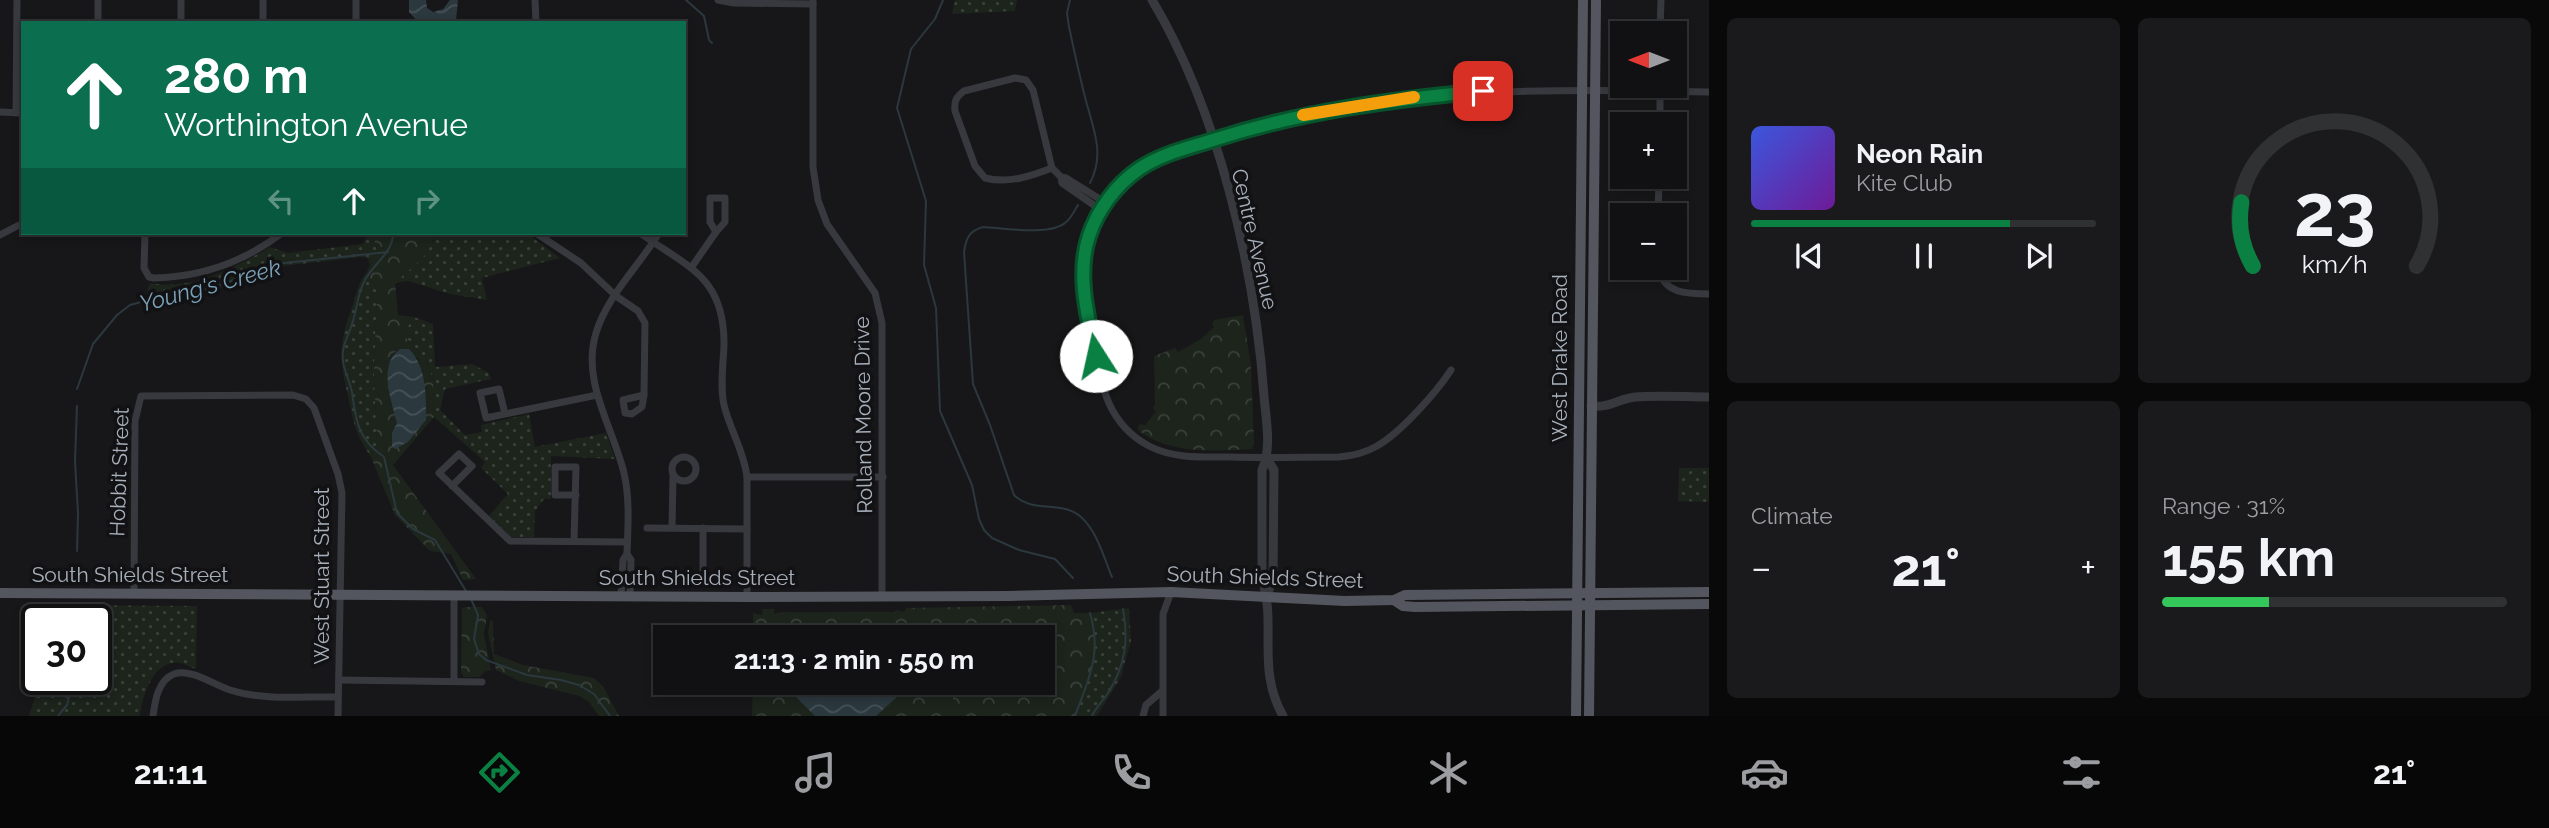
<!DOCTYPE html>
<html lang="en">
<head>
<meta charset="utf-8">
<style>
	body { margin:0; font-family:Raleway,sans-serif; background:#1a1a1c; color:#f1f3f6; height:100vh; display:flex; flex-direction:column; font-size:26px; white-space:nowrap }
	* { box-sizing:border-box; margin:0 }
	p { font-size:23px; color:#9c9da0 }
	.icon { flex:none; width:38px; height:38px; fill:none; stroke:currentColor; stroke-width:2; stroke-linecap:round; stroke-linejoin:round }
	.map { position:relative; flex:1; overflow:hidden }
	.drawer { display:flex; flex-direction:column; gap:18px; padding:18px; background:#09090a; width:840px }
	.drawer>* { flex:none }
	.banner { position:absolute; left:21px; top:21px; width:665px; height:214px; border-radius:0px; box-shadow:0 4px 10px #0003,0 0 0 2px #303133; background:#0b6e4f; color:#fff; overflow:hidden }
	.needle { width:46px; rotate:270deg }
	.buttons { position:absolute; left:1610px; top:21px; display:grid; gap:14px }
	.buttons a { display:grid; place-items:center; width:77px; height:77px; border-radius:0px; background:#111113; box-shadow:0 4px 10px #0003,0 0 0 2px #303133; font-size:35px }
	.speed { position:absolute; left:21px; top:604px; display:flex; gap:14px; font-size:35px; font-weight:700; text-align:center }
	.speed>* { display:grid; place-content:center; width:91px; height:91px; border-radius:50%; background:#111113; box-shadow:0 4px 10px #0003,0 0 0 2px #303133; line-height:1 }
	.speed .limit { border:4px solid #111; border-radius:10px; background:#fff; color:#111 }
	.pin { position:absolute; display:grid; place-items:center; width:60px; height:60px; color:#fff; margin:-30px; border-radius:14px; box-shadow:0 4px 10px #0006 }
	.me { position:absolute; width:77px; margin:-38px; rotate:350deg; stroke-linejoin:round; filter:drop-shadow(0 0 5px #0008) }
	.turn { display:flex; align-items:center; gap:24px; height:147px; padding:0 28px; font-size:32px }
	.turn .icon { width:91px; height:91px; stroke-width:2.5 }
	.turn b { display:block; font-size:49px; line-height:60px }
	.lanes { display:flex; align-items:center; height:66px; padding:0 28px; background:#0003; justify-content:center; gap:35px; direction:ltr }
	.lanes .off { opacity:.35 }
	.big { font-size:52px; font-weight:700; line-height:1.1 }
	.drawer .widget { flex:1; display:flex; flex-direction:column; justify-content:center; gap:10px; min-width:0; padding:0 24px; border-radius:10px; background:#1a1a1c }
	.drawer .dial { align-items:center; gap:0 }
	.dial svg { height:182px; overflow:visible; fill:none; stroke:#303133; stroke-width:7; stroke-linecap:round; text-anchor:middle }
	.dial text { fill:#f1f3f6; stroke:none }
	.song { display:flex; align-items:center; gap:21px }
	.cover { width:84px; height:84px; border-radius:10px; background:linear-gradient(135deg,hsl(230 70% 55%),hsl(280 70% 35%)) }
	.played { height:7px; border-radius:4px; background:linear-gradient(90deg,#0b8043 75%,#303133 75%) }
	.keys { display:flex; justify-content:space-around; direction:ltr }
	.heat { display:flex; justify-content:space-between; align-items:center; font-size:38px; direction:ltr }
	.charge { height:10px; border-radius:5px; background:linear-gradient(90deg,#34c759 31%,#303133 0) }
	.drawer .tiles { flex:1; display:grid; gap:18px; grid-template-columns:repeat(2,1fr) }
	.trip { position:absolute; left:653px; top:625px; width:402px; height:70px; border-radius:0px; background:#111113; box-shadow:0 4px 10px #0003,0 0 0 2px #303133; font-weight:700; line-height:70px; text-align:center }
	.tab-bar { display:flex; height:112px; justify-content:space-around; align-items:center; background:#070708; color:#9c9da0 }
	.tab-bar .icon { width:49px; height:49px }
	.tab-bar .selected { color:#0b8043 }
	.tab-bar b { font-size:32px; color:#f1f3f6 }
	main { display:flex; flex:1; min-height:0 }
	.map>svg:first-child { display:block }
	.grass { fill:url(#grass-dots) }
	.forest { fill:url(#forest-crowns); fill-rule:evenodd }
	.pitch { fill:#1c241c }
	.water { fill:url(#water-waves) }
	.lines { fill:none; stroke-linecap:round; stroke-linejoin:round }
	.stream { stroke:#2b383e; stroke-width:2 }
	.minor { stroke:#37393e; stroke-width:7 }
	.tertiary { stroke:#37393e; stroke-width:9 }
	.primary { stroke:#53565e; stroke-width:10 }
	.route-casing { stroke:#07532c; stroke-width:18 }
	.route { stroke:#0b8043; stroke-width:12 }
	.slow { stroke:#f59e0b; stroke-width:12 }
	.labels { text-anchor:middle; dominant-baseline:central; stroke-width:7; stroke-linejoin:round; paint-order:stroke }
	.street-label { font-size:21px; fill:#a7afba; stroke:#121214 }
	.water-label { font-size:23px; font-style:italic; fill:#7ba2b8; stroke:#121214 }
</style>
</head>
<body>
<main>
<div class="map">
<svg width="1709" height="716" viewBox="0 0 1709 716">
	<defs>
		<pattern id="grass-dots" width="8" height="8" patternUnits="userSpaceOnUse" patternTransform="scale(1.75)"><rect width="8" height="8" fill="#1c241c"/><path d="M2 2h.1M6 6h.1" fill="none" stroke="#3a413b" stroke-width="1.8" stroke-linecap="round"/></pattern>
		<pattern id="forest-crowns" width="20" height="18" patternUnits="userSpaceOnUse" patternTransform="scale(1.75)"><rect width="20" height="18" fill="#1c241c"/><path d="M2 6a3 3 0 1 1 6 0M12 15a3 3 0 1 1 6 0" fill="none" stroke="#3a413b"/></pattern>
		<pattern id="water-waves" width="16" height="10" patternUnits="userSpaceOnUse" patternTransform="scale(1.75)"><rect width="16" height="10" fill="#2b383e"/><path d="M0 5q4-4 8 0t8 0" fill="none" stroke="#475258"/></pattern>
	</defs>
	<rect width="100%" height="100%" fill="#171719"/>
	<g class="grass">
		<polygon points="955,0 1017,0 1015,11 952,14"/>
		<path d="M 368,233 L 372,233 L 377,249 L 370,265 L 368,259 L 362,257 L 274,267 L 212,292 L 149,302 L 147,290 L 150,283 C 193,291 234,268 270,247 L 288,253 L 363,244 Z"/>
		<polygon points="434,233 527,233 560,258 482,278 487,300 450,294 408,281 395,283 433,242"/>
		<path d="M 367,272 L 377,292 L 374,372 L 377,445 L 371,457 C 353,429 354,423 347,392 C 339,354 339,344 352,307 C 356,295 359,281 367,272 Z"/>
		<polygon points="414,317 433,324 435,367 472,364 489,373 491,379 445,389 440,410 465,435 482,432 481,425 529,414 535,447 606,433 615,459 551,456 551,499 544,499 535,511 534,537 510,537 489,516 508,494 481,468 485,462 434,417 433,379 425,359 403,334"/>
		<polygon points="1679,468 1709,468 1709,502 1678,501"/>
		<path d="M 47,605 L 197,606 L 196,669 C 191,668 186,664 181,663 C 154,658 142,696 140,716 L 29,716 L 41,679 L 96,679 L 96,620 L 49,619 Z"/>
		<path d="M 1129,608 L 1131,641 L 1121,677 L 1097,716 L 1075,716 C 1088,679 1101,652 1090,613 Z"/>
	</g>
	<g class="forest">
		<path d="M 372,233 L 434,233 C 432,257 410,268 395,283 L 398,315 L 414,317 L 403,334 L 425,359 L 433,379 L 434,417 L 393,465 L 476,579 L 463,580 L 451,554 L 430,551 L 395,515 L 371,457 L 377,445 L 374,372 L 377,292 L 367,272 L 377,249 ZM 400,349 L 418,358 L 423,376 L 426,420 L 408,442 L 397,423 L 389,364 L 394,353 Z"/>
		<path d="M 1243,315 L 1251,366 L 1254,444 L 1252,449 C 1215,451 1167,455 1137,429 L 1140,424 L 1145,425 L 1156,412 L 1153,408 L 1155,404 L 1154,356 L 1175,348 L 1178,352 L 1201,339 L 1214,327 L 1212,324 L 1214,320 Z"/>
		<path d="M 1071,605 L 1074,613 L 1090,613 C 1102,654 1089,678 1075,716 L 752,716 L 753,683 L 1043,682 L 1043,637 L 753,637 L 753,613 L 762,615 L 763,609 L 774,609 L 775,614 L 781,612 C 819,613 856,611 893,612 L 897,610 L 904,612 L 906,608 Z"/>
		<polygon points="465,607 482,607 487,615 484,634 491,670 485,671 480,677 464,677 461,673 462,609"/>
		<polygon points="493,620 494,654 523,665 594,678 603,686 619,716 599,716 589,702 579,696 519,681 496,670 488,633 490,621"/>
	</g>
	<polygon class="pitch" points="926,683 950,683 954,705 930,709"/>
	<g class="water">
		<polygon points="409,0 426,0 427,8 433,12 443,9 450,0 458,0 456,20 446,23 419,23 409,12"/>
		<path d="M 400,349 L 409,349 C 427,367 426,396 426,420 L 408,442 L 395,449 L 392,446 L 392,433 L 397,423 C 392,402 377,365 400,349 Z"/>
		<polygon points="789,623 822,637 776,637 779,630"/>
		<polygon points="782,683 872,683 879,688 888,683 907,683 898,696 876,716 815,716"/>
	</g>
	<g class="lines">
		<g class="stream">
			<polyline points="686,0 704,16 709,40 712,43"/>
			<polyline points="943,0 935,19 911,49 897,108 926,201 924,265 936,308 940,411 972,485 979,519 984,530 992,538 1019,550 1055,559 1073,578"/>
			<path d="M 1070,0 L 1067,13 L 1069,27 C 1074,50 1079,74 1085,97 C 1092,126 1106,153 1090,183"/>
			<path d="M 1078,205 C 1074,211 1071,219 1065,223 C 1049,236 1004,228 983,227 C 969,231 966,238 964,252 L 973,384 L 990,425 L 1014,495 C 1033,514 1063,500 1081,517 C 1097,531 1104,558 1112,577"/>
			<path d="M 393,233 C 393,254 372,264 364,282 C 357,295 357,311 352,324 C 348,337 341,347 343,361 C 344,371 350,382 352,392 C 356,422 358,439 384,457 L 397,513 L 413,529 L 435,540 L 466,591"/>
			<polyline points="77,389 93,344 117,315 130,305 155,298 213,288 275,264 388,252"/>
			<polyline points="77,551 78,513 75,461 77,406"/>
			<polyline points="471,599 478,615 474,639 479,654 486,660 527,675 561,680 579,685 594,694 610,716"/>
			<polyline points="77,610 80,620"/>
			<polyline points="58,716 67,705 74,679"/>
			<path d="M 1075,716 C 1089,678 1102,654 1090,613"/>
			<path d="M 1092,716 C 1096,707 1103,701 1108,693 C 1125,666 1129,640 1123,609"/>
		</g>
		<g class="minor">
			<polyline points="535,0 536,23"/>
			<polyline points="718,0 734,3 813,4"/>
			<polyline points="813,0 813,167 818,200 827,224 875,293 882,323 882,596"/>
			<polyline points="98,23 98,0"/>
			<polyline points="181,23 181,0"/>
			<polyline points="263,23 263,0"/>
			<polyline points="356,23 356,0"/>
			<polyline points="1660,33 1661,0"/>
			<polyline points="0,112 23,113"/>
			<polyline points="16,113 17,0"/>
			<polyline points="1660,124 1660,86"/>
			<path d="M 1052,168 C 1031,176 1009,184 985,178 L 975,166 L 955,111 C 954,101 956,97 964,91 L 1015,78 L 1026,80 L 1033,90 L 1052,168 L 1061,177"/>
			<polygon points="710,198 725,198 725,222 716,232 710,222"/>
			<polyline points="1101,210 1062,183 1061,177 1066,178 1106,203"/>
			<polyline points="1658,215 1659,177"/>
			<path d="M 145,233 L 144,268 L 149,277 L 154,278 C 202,277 244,262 282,233"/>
			<polyline points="536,233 581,263 616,296 638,311 645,323 644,395"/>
			<path d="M 640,233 C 689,268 725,277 724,346 C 723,365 720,387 724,405 C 730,430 744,451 747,477 L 747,597"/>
			<polyline points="0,235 23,223"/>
			<polyline points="691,268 716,232"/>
			<path d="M 1658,268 C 1664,294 1687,294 1709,294"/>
			<path d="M 1451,370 C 1436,393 1400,433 1377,446 C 1365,453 1352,456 1339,457 C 1303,457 1266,458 1230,457 C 1203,457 1174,459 1149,446 C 1109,425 1101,387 1094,346 C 1089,323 1083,299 1083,275 C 1083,229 1109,185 1149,163 C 1177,148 1212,140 1242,131 C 1396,87 1550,88 1709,92"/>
			<polygon points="644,395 642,407 632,414 625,413 623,400"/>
			<polyline points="505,414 499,389 480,393 486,418 597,395"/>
			<circle cx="684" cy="469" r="12"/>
			<polyline points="747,477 883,477"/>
			<polyline points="452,486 472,466 459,454 439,473 510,541 627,542"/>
			<polyline points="647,528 747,529"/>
			<polyline points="672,528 673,476"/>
			<polyline points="574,541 576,467 555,467 555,495 576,495"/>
			<polyline points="703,573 703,528"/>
			<polyline points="134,592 135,421 141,396 293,395 306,399 314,408 338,474 342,493 338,716"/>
			<path d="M 630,596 L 631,560 L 627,554 C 628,527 630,499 624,473 C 613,427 581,382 596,333 C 607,296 639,266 659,233"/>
			<polyline points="621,597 623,560 627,554"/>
			<polyline points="339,680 482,682"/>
			<polyline points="454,681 454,595"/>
			<path d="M 153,716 C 155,701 158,680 174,674 C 191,668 214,685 230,690 C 264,701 303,696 338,697"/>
			<polyline points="1143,716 1146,705 1161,692"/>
			<polyline points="1163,716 1163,614 1171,592"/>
		</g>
		<g class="tertiary">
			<path d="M 1152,0 C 1218,110 1255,269 1264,396 C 1266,420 1272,448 1262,470 L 1262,579 C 1277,626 1256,668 1283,716"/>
			<path d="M 1591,406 C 1610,408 1618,399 1635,397 C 1659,395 1685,397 1709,397"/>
			<polyline points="1267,595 1273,579 1274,470 1267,458"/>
		</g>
		<g class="primary">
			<polyline points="0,593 747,597 1009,596 1171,592 1345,601 1394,600 1405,595 1709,592"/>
			<polyline points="1394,600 1403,606 1415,607 1709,604"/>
			<polyline points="1576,716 1583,0"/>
			<polyline points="1589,716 1596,0"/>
		</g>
	</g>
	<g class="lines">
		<defs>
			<path id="route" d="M 1096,356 C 1088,317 1076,275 1089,236 C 1098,209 1116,185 1139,169 C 1161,154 1188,148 1213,140 C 1303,111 1389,100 1483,91"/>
		</defs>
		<use href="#route" class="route-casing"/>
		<use href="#route" class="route"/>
		<polyline class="slow" points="1303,115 1414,97"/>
	</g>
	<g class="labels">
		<g class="street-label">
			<text transform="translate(1255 239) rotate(77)">Centre Avenue</text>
			<text transform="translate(1559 358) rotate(-90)">West Drake Road</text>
			<text transform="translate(863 415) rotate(-91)">Rolland Moore Drive</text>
			<text transform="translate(119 472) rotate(-88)">Hobbit Street</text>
			<text x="130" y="574">South Shields Street</text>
			<text transform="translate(321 576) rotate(-90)">West Stuart Street</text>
			<text x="697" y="577">South Shields Street</text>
			<text transform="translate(1265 577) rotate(2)">South Shields Street</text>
		</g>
		<g class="water-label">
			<text transform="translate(210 285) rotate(-15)">Young's Creek</text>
		</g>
	</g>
</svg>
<div class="buttons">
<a><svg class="needle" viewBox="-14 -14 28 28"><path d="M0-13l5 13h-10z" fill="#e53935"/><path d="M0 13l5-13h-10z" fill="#9c9da0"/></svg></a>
<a>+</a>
<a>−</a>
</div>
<div class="speed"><div class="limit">30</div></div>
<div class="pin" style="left:1483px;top:91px;background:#d93025"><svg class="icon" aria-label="arrive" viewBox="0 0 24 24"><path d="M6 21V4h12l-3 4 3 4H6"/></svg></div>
<svg class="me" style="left:1096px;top:356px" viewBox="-20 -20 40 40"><circle r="19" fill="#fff"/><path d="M0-13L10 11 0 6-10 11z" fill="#0b8043"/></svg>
<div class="trip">21:13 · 2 min · 550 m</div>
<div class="banner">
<div class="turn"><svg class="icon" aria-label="ahead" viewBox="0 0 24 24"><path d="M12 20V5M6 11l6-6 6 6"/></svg><div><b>280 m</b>Worthington Avenue</div></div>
<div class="lanes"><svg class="icon off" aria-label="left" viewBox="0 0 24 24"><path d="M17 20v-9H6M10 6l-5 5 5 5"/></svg><svg class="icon" aria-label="ahead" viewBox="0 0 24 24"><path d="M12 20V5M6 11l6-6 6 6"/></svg><svg class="icon off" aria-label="right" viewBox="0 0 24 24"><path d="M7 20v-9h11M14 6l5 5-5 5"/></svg></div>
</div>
</div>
<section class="drawer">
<div class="tiles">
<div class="widget">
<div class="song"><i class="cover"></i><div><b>Neon Rain</b><p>Kite Club</p></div></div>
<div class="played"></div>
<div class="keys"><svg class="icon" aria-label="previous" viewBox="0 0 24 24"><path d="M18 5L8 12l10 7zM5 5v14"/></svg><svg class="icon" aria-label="pause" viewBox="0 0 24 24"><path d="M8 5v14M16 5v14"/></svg><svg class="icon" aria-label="next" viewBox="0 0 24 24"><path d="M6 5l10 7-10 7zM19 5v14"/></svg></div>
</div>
<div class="widget dial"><svg viewBox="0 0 100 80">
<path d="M14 69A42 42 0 1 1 86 69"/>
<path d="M14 69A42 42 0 0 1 9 41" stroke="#0b8043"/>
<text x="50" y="56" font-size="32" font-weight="700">23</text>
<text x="50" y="72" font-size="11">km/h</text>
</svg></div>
<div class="widget"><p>Climate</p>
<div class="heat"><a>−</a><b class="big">21°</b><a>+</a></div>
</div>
<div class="widget"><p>Range · 31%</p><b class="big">155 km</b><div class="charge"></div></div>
</div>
</section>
</main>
<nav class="tab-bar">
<b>21:11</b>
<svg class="icon selected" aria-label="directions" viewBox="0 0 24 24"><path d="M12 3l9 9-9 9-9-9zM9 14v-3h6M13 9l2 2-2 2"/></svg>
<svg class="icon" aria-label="music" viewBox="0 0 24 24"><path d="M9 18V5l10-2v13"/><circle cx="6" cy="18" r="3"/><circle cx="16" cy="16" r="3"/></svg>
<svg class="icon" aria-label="phone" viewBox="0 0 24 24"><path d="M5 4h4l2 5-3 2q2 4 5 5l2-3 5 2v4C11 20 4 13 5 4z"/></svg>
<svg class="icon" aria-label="climate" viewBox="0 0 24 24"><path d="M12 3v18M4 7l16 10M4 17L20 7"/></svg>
<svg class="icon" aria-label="car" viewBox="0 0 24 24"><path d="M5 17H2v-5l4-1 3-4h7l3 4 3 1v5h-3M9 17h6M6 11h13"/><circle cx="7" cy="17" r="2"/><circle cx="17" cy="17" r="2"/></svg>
<svg class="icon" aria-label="filters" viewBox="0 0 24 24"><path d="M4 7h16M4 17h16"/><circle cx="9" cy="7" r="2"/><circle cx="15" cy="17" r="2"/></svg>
<b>21°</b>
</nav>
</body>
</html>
